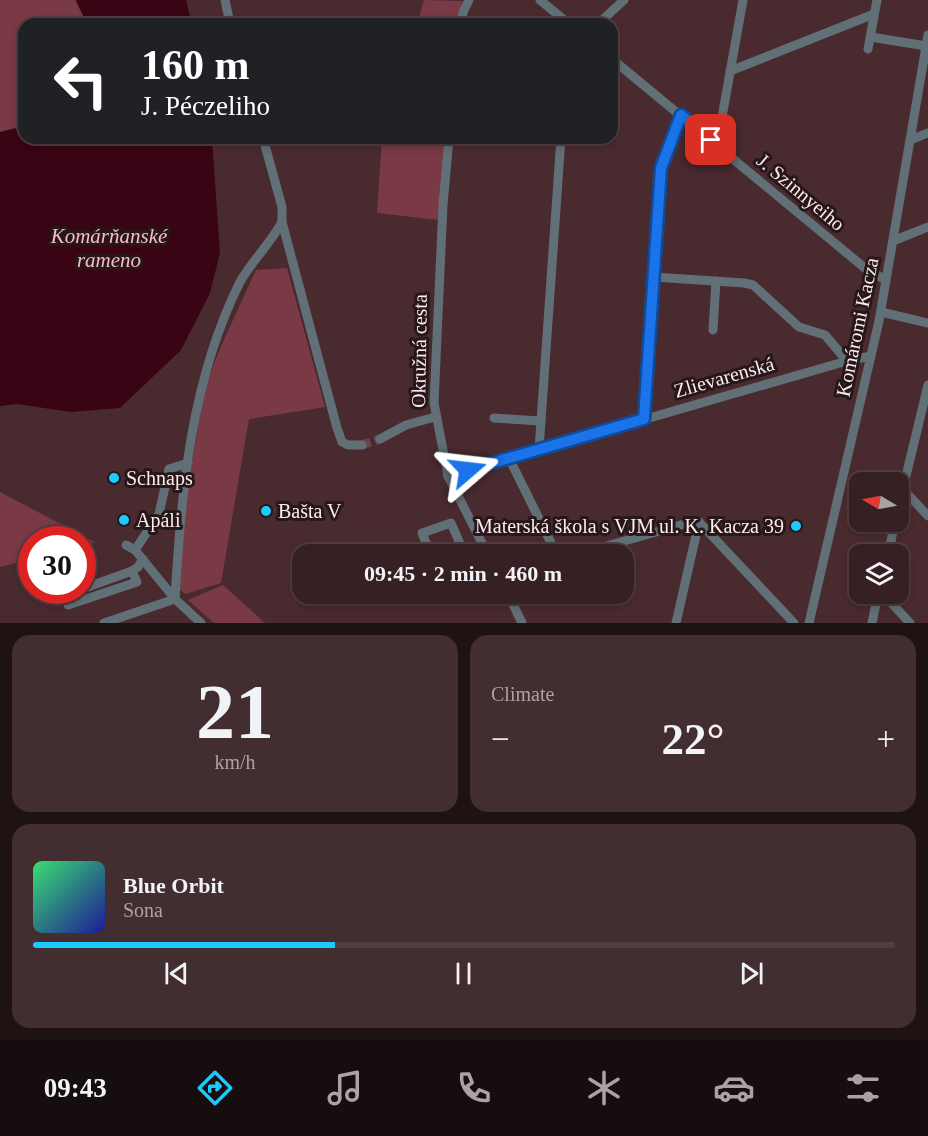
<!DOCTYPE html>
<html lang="en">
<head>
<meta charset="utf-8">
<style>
	body { margin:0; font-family:"Times New Roman",serif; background:#422d30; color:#f1f3f6; height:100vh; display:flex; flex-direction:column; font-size:22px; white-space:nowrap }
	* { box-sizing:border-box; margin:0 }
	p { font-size:20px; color:#aaa3a6 }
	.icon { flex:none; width:33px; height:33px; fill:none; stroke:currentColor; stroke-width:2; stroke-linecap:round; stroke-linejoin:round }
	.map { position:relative; height:623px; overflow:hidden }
	.sheet { display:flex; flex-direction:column; gap:12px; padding:12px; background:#1e1213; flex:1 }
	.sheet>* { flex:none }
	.hud { position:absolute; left:18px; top:18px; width:600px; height:126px; border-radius:18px; box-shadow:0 3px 9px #0003,0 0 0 2px #513e41; background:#202124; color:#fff; overflow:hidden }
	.needle { width:39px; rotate:280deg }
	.buttons { position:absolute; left:849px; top:472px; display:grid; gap:12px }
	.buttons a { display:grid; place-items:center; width:60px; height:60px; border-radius:12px; background:#372023; box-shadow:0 3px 9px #0003,0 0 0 2px #513e41; font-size:30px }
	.speed { position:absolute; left:18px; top:526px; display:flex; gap:12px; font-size:30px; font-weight:700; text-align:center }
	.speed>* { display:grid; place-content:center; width:78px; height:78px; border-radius:50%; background:#372023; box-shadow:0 3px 9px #0003,0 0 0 2px #513e41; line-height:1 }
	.speed .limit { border:9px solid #d22; background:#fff; color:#111 }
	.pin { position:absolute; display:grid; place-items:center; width:51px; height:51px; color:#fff; margin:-26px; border-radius:12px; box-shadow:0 3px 9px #0006 }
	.me { position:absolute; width:66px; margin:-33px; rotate:73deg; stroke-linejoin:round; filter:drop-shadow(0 0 4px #0008) }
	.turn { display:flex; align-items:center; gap:21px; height:126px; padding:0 24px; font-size:27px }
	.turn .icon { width:78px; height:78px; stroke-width:2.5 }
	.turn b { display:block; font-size:42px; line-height:51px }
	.big { font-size:45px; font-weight:600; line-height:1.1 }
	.sheet .tile { flex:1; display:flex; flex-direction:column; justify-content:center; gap:9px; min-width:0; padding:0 21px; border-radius:18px; background:#422d30 }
	.sheet .dial { align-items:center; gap:0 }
	.dial b { font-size:78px; line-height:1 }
	.song { display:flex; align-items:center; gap:18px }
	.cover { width:72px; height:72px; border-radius:9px; background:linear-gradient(135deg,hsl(140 70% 55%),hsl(240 70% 35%)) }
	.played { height:6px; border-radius:3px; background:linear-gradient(90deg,#1dc9fd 35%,#513e41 35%) }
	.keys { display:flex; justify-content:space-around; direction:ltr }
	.heat { display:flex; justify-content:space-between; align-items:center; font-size:33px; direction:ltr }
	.sheet .tiles { flex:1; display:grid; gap:12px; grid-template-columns:1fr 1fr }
	.tile:last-child { grid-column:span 2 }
	.trip { position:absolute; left:292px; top:544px; width:342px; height:60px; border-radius:18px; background:#372023; box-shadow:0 3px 9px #0003,0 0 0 2px #513e41; font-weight:600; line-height:60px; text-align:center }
	.tabs { display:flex; height:96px; justify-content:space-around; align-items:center; background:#160d0e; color:#aaa3a6 }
	.tabs .icon { width:42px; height:42px }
	.tabs .current { color:#1dc9fd }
	.tabs b { font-size:27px; color:#f1f3f6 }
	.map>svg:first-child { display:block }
	.green { fill:#793945 }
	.water { fill:#390413 }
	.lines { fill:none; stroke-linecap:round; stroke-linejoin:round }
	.minor-tunnel { stroke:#64474b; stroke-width:9; stroke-dasharray:9 4.5; stroke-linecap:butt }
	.minor { stroke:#617076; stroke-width:9 }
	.route-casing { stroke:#114b97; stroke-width:15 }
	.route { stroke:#1a73e8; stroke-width:10 }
	.poi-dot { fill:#1dc9fd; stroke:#26181a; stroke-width:2 }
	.labels { text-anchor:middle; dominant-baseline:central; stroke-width:6; stroke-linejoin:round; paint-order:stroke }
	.street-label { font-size:20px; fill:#ffeaec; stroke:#26181a }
	.poi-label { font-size:20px; fill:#ffeaec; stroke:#26181a; text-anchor:start }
	.water-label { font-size:21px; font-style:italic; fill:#febac3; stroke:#26181a }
</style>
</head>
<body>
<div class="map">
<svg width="928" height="623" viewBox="0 0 928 623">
	<rect width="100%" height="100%" fill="#492a2f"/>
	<g class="green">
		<polygon points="0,0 75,0 87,24 24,24 24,126 0,132"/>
		<polygon points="424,0 462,1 459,24 417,24"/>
		<polygon points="382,138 447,138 438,220 377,213"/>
		<polygon points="287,268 325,407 249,419 221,583 185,594 179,589 181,530 204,390 221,346 256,270"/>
		<polygon points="0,492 95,542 83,546 82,540 32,540 31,559 0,567"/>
		<polygon points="223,585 265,623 214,623 188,600"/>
	</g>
	<g class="water">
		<polygon points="76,0 186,0 192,24 87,24"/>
		<polygon points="24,126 24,138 212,138 220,253 210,293 181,350 120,408 71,412 17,404 0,406 0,132"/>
	</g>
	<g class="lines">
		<polyline class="minor-tunnel" points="362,445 380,439"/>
		<g class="minor">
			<polyline points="225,0 230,24"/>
			<polyline points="540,0 569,24"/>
			<polyline points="460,24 464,10 469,0"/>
			<polyline points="598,24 624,0"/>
			<polyline points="871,37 926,46"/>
			<polyline points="868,49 877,0"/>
			<polyline points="612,59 866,269 886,280"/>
			<polyline points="730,71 874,14"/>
			<polyline points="263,138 282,207 282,222 337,428 342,442 348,445 362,445"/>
			<polyline points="449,138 443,205 434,403 448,476 488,555"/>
			<polyline points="910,140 928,133"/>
			<polyline points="717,145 743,0"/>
			<polyline points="893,241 928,227"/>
			<polyline points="654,277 744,283 753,285 799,327 825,335 847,361"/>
			<polyline points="881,312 928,323"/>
			<polyline points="713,330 716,281"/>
			<polyline points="494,418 541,421"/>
			<polyline points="644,419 661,168 681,115"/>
			<polyline points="380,439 406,425 435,417"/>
			<polyline points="539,449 561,138"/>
			<polyline points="509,458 557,555"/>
			<polyline points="448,476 847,361 871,356"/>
			<polyline points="903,489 928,516"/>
			<polyline points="898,509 928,385"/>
			<polyline points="699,522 794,623"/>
			<polyline points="126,545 135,550 175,599 201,623"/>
			<polyline points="603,547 695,521 699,522"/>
			<polyline points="135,550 159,514 169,469 188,463"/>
			<polyline points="431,555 422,533 451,523 465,555"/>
			<polyline points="888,555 895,522"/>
			<polyline points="82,589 132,571 138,567 143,559"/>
			<polyline points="77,591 68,594 68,605 137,582 132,571"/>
			<polyline points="508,594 522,623"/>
			<polyline points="576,594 580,600"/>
			<polyline points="883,594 910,623"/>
			<path d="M 104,623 L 175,599 C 181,492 191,380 240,282 C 252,261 270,244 282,222"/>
			<polyline points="676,623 699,522"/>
			<polyline points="809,623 879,321 928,35"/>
			<polyline points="872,623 878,594"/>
		</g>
	</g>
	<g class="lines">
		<defs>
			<polyline id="route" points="468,470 644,419 661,168 681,115 711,140"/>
		</defs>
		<use href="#route" class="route-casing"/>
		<use href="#route" class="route"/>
	</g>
	<g class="poi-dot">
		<circle cx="114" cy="478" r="6"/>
		<circle cx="266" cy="511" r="6"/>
		<circle cx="124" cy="520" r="6"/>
		<circle cx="796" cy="526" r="6"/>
	</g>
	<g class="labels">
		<g class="street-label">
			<text transform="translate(801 192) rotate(40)">J. Szinnyeiho</text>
			<text transform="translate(857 327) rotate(-78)">Komáromi Kacza</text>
			<text transform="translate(419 351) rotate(-89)">Okružná cesta</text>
			<text transform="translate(724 377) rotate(-16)">Zlievarenská</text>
		</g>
		<g class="poi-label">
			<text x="126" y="478">Schnaps</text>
			<text x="278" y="511">Bašta V</text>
			<text x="136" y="520">Apáli</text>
			<text x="784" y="526" text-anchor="end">Materská škola s VJM ul. K. Kacza 39</text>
		</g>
		<g class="water-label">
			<text x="109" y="236">Komárňanské<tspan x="109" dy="24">rameno</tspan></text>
		</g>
	</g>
</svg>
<div class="buttons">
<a><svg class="needle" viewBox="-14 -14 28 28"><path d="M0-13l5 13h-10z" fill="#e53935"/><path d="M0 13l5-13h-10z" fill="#aaa3a6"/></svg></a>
<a><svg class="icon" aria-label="layers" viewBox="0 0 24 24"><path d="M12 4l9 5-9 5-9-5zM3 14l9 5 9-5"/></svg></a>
</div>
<div class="speed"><div class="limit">30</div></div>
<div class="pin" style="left:711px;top:140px;background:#d93025"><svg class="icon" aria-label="arrive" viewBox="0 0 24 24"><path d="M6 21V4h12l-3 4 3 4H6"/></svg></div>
<svg class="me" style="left:468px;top:470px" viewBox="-20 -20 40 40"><path d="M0-17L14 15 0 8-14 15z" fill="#1a73e8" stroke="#fff" stroke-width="4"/></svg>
<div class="trip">09:45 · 2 min · 460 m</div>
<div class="hud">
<div class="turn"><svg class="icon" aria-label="left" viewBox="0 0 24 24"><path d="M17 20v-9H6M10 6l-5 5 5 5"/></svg><div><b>160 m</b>J. Péczeliho</div></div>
</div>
</div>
<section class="sheet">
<div class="tiles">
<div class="tile dial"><b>21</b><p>km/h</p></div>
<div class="tile"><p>Climate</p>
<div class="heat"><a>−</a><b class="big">22°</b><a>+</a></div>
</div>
<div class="tile">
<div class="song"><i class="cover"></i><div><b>Blue Orbit</b><p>Sona</p></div></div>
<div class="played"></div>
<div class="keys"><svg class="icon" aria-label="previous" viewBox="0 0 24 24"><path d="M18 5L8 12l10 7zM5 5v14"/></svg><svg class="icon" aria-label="pause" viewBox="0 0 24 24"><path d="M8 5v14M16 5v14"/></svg><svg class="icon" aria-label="next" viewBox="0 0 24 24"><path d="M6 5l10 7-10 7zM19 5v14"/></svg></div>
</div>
</div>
</section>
<nav class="tabs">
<b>09:43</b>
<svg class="icon current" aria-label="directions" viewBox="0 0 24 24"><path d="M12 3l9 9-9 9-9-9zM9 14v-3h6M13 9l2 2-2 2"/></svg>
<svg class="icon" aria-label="music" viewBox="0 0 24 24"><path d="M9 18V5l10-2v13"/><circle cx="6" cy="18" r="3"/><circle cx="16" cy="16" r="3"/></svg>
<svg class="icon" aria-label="phone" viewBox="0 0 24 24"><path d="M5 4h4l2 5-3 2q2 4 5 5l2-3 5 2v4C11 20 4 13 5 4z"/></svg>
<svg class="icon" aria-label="climate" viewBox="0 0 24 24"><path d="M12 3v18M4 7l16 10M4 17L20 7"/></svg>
<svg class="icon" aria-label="car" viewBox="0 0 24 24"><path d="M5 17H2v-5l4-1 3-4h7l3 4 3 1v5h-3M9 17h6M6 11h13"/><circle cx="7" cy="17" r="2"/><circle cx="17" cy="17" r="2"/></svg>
<svg class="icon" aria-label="filters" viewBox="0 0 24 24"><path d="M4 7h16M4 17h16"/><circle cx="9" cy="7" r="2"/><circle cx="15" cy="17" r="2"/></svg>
</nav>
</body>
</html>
